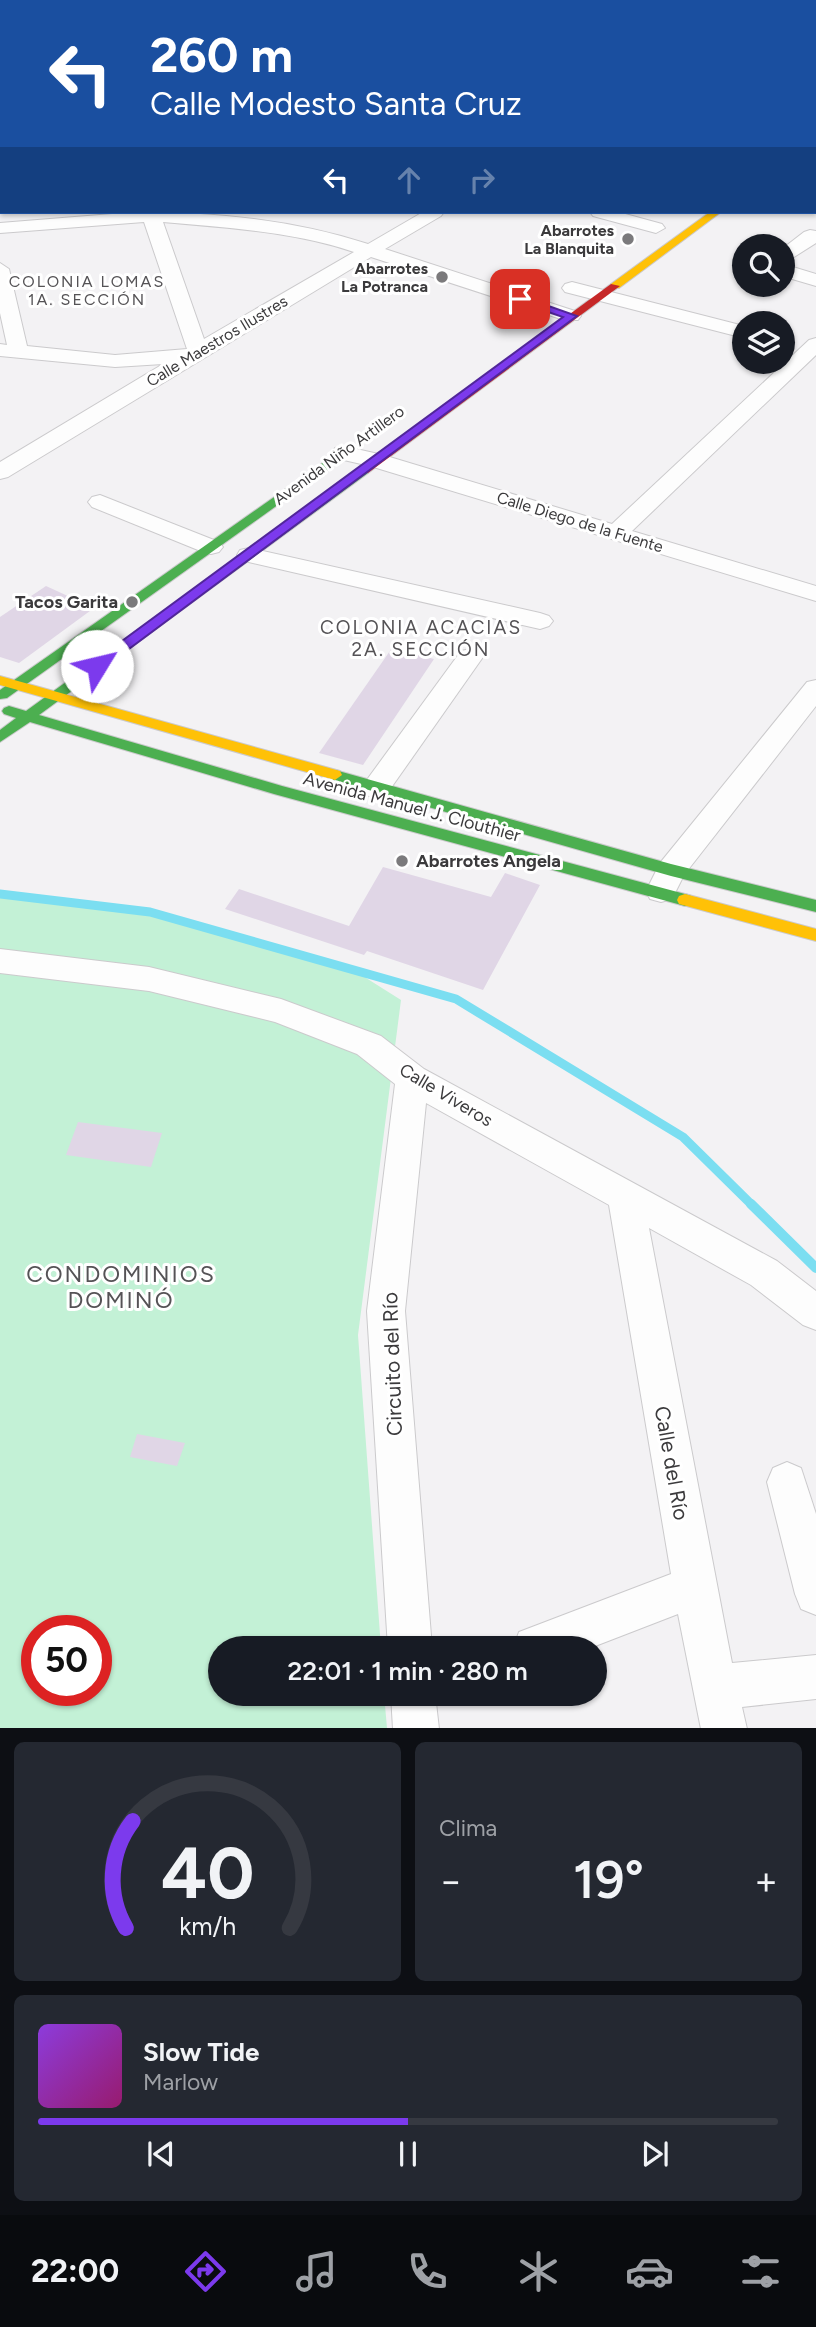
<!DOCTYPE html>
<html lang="es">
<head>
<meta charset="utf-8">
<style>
	body { margin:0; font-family:Figtree,sans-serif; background:#242831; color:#f1f3f6; height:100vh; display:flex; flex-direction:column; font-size:26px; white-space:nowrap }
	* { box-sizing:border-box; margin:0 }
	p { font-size:23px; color:#9ea1a6 }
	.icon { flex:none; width:38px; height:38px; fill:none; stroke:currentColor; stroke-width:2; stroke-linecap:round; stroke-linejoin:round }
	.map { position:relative; height:1728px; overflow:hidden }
	.sheet { display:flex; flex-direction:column; gap:14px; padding:14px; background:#0d0f14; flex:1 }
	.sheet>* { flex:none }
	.banner { position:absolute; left:0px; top:0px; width:817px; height:214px; box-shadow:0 2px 5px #0004; background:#1a4fa0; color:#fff; overflow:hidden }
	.tools { position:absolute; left:732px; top:234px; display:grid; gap:14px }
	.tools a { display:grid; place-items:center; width:63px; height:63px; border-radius:50%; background:#171b24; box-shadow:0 2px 5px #0004; font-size:35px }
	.speed { position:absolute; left:21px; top:1615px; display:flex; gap:14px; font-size:35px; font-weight:700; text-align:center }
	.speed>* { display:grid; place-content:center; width:91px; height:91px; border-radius:50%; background:#171b24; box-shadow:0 2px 5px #0004; line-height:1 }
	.speed .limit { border:10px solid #d22; background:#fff; color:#111 }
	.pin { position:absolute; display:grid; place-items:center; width:60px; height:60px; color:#fff; margin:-30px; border-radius:14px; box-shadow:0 4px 10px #0006 }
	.me { position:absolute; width:77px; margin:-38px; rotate:54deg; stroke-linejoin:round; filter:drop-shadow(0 0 5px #0008) }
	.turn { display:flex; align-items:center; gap:24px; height:147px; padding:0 35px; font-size:32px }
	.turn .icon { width:91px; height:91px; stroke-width:2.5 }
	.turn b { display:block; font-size:49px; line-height:60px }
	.lanes { display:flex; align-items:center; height:66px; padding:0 35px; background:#0003; justify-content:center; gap:35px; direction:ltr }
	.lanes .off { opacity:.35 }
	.big { font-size:52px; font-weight:600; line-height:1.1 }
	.sheet .widget { flex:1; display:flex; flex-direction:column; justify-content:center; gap:10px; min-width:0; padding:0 24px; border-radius:10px; background:#242831 }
	.sheet .dial { align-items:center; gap:0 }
	.dial svg { height:182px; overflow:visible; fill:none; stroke:#363941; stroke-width:7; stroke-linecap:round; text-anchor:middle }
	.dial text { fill:#f1f3f6; stroke:none }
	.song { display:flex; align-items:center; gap:21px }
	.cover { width:84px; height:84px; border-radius:10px; background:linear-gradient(135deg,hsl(270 70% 55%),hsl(320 70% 35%)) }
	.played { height:7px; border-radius:4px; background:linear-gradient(90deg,#7c3aed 50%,#363941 50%) }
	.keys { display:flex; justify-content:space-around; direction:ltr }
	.heat { display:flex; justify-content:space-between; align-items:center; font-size:38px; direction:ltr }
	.sheet .tiles { flex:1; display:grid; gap:14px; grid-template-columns:1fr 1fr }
	.widget:last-child { grid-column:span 2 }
	.trip { position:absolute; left:208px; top:1636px; width:399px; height:70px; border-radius:35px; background:#171b24; box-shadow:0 2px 5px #0004; font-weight:600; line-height:70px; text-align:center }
	.dock { display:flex; height:112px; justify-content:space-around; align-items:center; background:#090b0e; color:#9ea1a6 }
	.dock .icon { width:49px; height:49px }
	.dock .current { color:#7c3aed }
	.dock b { font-size:32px; color:#f1f3f6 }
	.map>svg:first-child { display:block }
	.green { fill:#c3f1d6; fill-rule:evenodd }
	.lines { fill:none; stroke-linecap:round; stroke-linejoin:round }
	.stream-far1 { stroke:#7bdef1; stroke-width:9 }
	.stream { stroke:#7bdef1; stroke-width:10 }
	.building { fill:#e0d6e6 }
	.street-casing { stroke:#cbcacc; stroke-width:2 }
	.fast-casing { stroke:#cbcacc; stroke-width:2 }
	.slow-casing { stroke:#cbcacc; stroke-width:2 }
	.jam-casing { stroke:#cbcacc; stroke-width:2 }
	.street { fill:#fdfdfd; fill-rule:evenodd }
	.fast { fill:#4caf50; fill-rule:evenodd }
	.slow { fill:#ffc107; fill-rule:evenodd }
	.jam { fill:#c62828; fill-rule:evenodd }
	.route { fill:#7c3aed; stroke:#51269a; stroke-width:2 }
	.poi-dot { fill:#7b7a7c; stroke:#fff; stroke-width:2.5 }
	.labels { text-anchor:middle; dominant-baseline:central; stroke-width:6; stroke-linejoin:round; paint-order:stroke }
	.far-poi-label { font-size:16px; font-weight:bold; fill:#3b3a3c; stroke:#fff; text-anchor:end }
	.far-neighbourhood-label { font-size:16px; letter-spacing:2px; fill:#555356; stroke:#fff }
	.far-street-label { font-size:16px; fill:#3b3a3c; stroke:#fff }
	.poi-label { font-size:18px; font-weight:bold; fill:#3b3a3c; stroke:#fff; text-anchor:end }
	.street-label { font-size:18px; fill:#3b3a3c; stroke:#fff }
	.neighbourhood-label { font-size:19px; letter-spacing:2px; fill:#555356; stroke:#fff }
	.near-street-label { font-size:21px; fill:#3b3a3c; stroke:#fff }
	.near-neighbourhood-label { font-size:23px; letter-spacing:2px; fill:#555356; stroke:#fff }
</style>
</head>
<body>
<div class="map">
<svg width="816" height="1729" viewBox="0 0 816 1729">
	<rect width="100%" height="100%" fill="#f3f2f4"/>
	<path class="green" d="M 0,894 L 153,913 L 355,971 L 401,1000 L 358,1335 L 381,1648 L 220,1648 L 220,1694 L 384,1694 L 387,1728 L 0,1728 ZM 37,1631 L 96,1631 L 96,1690 L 37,1690 Z"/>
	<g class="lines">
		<polyline class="stream-far1" points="0,894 150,912 456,999 683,1137 753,1206"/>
		<polyline class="stream" points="751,1204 816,1268"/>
	</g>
	<g class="building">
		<polygon points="46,586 94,608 19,663 0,657 0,617"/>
		<polygon points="392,648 434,659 363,765 319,753"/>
		<polygon points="383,867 491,897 505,873 540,885 483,990 367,951 364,955 225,909 239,889 349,926"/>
		<polygon points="78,1122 162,1133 151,1167 66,1155"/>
		<polygon points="137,1434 185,1443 177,1466 130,1457"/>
	</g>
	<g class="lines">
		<defs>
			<g id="street">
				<polygon points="87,0 103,0 86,2"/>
				<polygon points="201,0 216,0 200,2"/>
				<polygon points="375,0 395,0 374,2"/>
				<polygon points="0,57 2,57 0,68"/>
				<path d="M 137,212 C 214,212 294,220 368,244 L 423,212 L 444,212 L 441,216 L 385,249 L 578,312 L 581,316 L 578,320 L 564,320 L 371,257 L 8,477 L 0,479 L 0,462 L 163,364 L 115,367 L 0,356 L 0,344 L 7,345 L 0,313 L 0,263 L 9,269 L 27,346 L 115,355 L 187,349 L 144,222 L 0,233 L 0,223 ZM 163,222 C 227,228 292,231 354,252 L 204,339 Z"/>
				<polygon points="590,212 618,212 662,224 665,228 656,233 593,216"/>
				<polygon points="810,230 816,231 816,243 783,264 816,274 816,286 782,276 782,249 804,232"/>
				<polygon points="572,282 744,326 744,338 565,292 562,288 565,284"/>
				<polygon points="816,338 816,355 632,531 816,586 816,601 370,466 335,458 332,453 335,448 343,446 383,455 612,524 809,340"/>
				<polygon points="100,495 219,542 223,547 219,552 211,554 203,552 92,507 88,502 92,497"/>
				<polygon points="249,548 540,613 549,616 553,621 549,626 540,629 240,560 237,555 240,550"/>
				<polygon points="470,649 479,651 483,657 386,795 376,798 366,795 362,788 366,781 461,651"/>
				<polygon points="816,680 816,706 684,875 672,899 661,902 650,899 646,891 660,863 807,682"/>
				<polygon points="0,949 149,967 281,999 381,1036 424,1069 777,1261 816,1291 816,1330 803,1325 751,1285 649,1228 732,1663 816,1655 816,1699 742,1707 747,1729 701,1729 678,1614 590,1648 513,1648 519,1632 671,1574 609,1205 426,1103 405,1311 432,1648 388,1648 367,1311 395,1084 357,1054 275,1022 149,991 0,973"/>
				<polygon points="787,1462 801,1468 816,1514 816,1615 801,1609 795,1594 767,1482 773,1468"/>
				<polygon points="391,1694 435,1694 439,1729 393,1729"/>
			</g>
			<g id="fast">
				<polygon points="546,0 556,0 558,2 548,2"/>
				<polygon points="574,0 584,0 586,2 576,2"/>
				<polygon points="341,450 345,451 345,457 7,698 0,699 0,690"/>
				<polygon points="364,466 368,467 368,473 39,715 282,786 685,894 691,896 693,900 691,904 685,906 274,794 30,722 0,742 0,730 16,718 4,714 2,711 4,708 9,706 26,711"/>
				<polygon points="335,770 671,864 816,900 816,912 671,876 330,779 328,775 330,771"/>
			</g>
			<g id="slow">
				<polygon points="489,0 499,0 501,2 491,2"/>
				<polygon points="710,212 721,212 619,288 611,288 611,284"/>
				<polygon points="0,676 340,771 342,775 335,780 0,685"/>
				<polygon points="685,894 816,929 816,941 679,904 677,900 679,896"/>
			</g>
			<polygon id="jam" points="611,284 620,286 368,473 360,473 360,467"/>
		</defs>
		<use href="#street" class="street-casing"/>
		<use href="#fast" class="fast-casing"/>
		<use href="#slow" class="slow-casing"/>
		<use href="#jam" class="jam-casing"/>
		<use href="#street" class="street"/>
		<use href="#fast" class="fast"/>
		<use href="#slow" class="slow"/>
		<use href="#jam" class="jam"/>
	</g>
	<polygon class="route" points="516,297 523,297 577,316 102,669 92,669 92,663 563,317 516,301"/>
	<g class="poi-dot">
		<circle cx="628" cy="239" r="7"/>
		<circle cx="442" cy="277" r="7"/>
		<circle cx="132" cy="602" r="7"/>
		<circle cx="402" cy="861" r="7"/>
	</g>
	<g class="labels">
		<g class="far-poi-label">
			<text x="614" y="230">Abarrotes<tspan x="614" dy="18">La Blanquita</tspan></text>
			<text x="428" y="268">Abarrotes<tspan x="428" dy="18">La Potranca</tspan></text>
		</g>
		<g class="far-neighbourhood-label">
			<text x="87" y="281">COLONIA LOMAS<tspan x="87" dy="18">1A. SECCIÓN</tspan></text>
		</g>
		<g class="far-street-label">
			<text transform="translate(217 341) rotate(-31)">Calle Maestros Ilustres</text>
			<text transform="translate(339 455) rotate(-36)">Avenida Niño Artillero</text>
			<text transform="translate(580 522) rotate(17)">Calle Diego de la Fuente</text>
		</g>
		<g class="poi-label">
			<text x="118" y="602">Tacos Garita</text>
			<text x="416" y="861" text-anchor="start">Abarrotes Angela</text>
		</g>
		<g class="street-label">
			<text transform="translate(412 807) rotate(15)">Avenida Manuel J. Clouthier</text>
			<text transform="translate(446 1095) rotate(31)">Calle Viveros</text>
		</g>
		<g class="neighbourhood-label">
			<text x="421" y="627">COLONIA ACACIAS<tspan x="421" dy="22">2A. SECCIÓN</tspan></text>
		</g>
		<g class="near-street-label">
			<text transform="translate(392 1364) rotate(-92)">Circuito del Río</text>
			<text transform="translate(672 1463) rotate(80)">Calle del Río</text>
		</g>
		<g class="near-neighbourhood-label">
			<text x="121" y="1274">CONDOMINIOS<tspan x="121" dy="26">DOMINÓ</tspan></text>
		</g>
	</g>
</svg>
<div class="tools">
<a><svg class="icon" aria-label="search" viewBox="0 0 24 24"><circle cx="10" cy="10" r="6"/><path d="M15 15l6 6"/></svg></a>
<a><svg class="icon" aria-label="layers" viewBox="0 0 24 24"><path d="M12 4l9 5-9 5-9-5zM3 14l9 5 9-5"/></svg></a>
</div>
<div class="speed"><div class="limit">50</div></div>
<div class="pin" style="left:520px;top:299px;background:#d93025"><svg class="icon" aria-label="arrive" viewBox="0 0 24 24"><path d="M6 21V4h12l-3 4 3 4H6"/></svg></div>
<svg class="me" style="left:97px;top:666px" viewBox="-20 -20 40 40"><circle r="19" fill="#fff"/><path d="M0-13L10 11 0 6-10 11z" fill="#7c3aed"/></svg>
<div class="trip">22:01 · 1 min · 280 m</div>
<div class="banner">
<div class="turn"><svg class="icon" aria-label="left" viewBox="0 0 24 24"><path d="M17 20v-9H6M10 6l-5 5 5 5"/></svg><div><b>260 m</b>Calle Modesto Santa Cruz</div></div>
<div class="lanes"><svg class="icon" aria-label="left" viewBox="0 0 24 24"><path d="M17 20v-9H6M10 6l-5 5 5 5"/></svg><svg class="icon off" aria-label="ahead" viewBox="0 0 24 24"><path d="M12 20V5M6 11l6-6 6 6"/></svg><svg class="icon off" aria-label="right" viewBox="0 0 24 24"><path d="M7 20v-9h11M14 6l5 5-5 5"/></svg></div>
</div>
</div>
<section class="sheet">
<div class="tiles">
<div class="widget dial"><svg viewBox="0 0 100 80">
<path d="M14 69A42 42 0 1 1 86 69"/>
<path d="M14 69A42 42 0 0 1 17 22" stroke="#7c3aed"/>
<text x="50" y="56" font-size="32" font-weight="700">40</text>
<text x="50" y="72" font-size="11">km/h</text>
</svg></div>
<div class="widget"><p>Clima</p>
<div class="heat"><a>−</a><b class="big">19°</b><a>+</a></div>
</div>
<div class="widget">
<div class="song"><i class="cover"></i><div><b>Slow Tide</b><p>Marlow</p></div></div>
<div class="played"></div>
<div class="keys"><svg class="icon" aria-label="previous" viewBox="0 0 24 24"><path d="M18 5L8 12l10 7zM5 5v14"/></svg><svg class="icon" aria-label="pause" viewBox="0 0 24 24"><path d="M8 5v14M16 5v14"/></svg><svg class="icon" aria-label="next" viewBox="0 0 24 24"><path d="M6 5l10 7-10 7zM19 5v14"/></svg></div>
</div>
</div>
</section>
<nav class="dock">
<b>22:00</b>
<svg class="icon current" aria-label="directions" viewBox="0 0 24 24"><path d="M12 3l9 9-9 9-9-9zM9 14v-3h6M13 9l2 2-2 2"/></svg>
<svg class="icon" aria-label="music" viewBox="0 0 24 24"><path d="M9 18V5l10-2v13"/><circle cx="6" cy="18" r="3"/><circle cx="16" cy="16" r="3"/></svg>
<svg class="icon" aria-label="phone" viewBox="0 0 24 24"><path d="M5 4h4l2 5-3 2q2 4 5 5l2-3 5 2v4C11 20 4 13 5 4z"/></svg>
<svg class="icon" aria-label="climate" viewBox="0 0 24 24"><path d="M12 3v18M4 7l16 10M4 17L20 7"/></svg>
<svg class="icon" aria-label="car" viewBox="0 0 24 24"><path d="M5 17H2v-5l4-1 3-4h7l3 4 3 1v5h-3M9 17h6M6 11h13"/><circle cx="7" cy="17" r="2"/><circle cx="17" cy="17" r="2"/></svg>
<svg class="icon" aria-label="filters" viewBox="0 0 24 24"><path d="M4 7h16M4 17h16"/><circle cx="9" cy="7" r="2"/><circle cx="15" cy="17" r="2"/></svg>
</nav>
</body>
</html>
